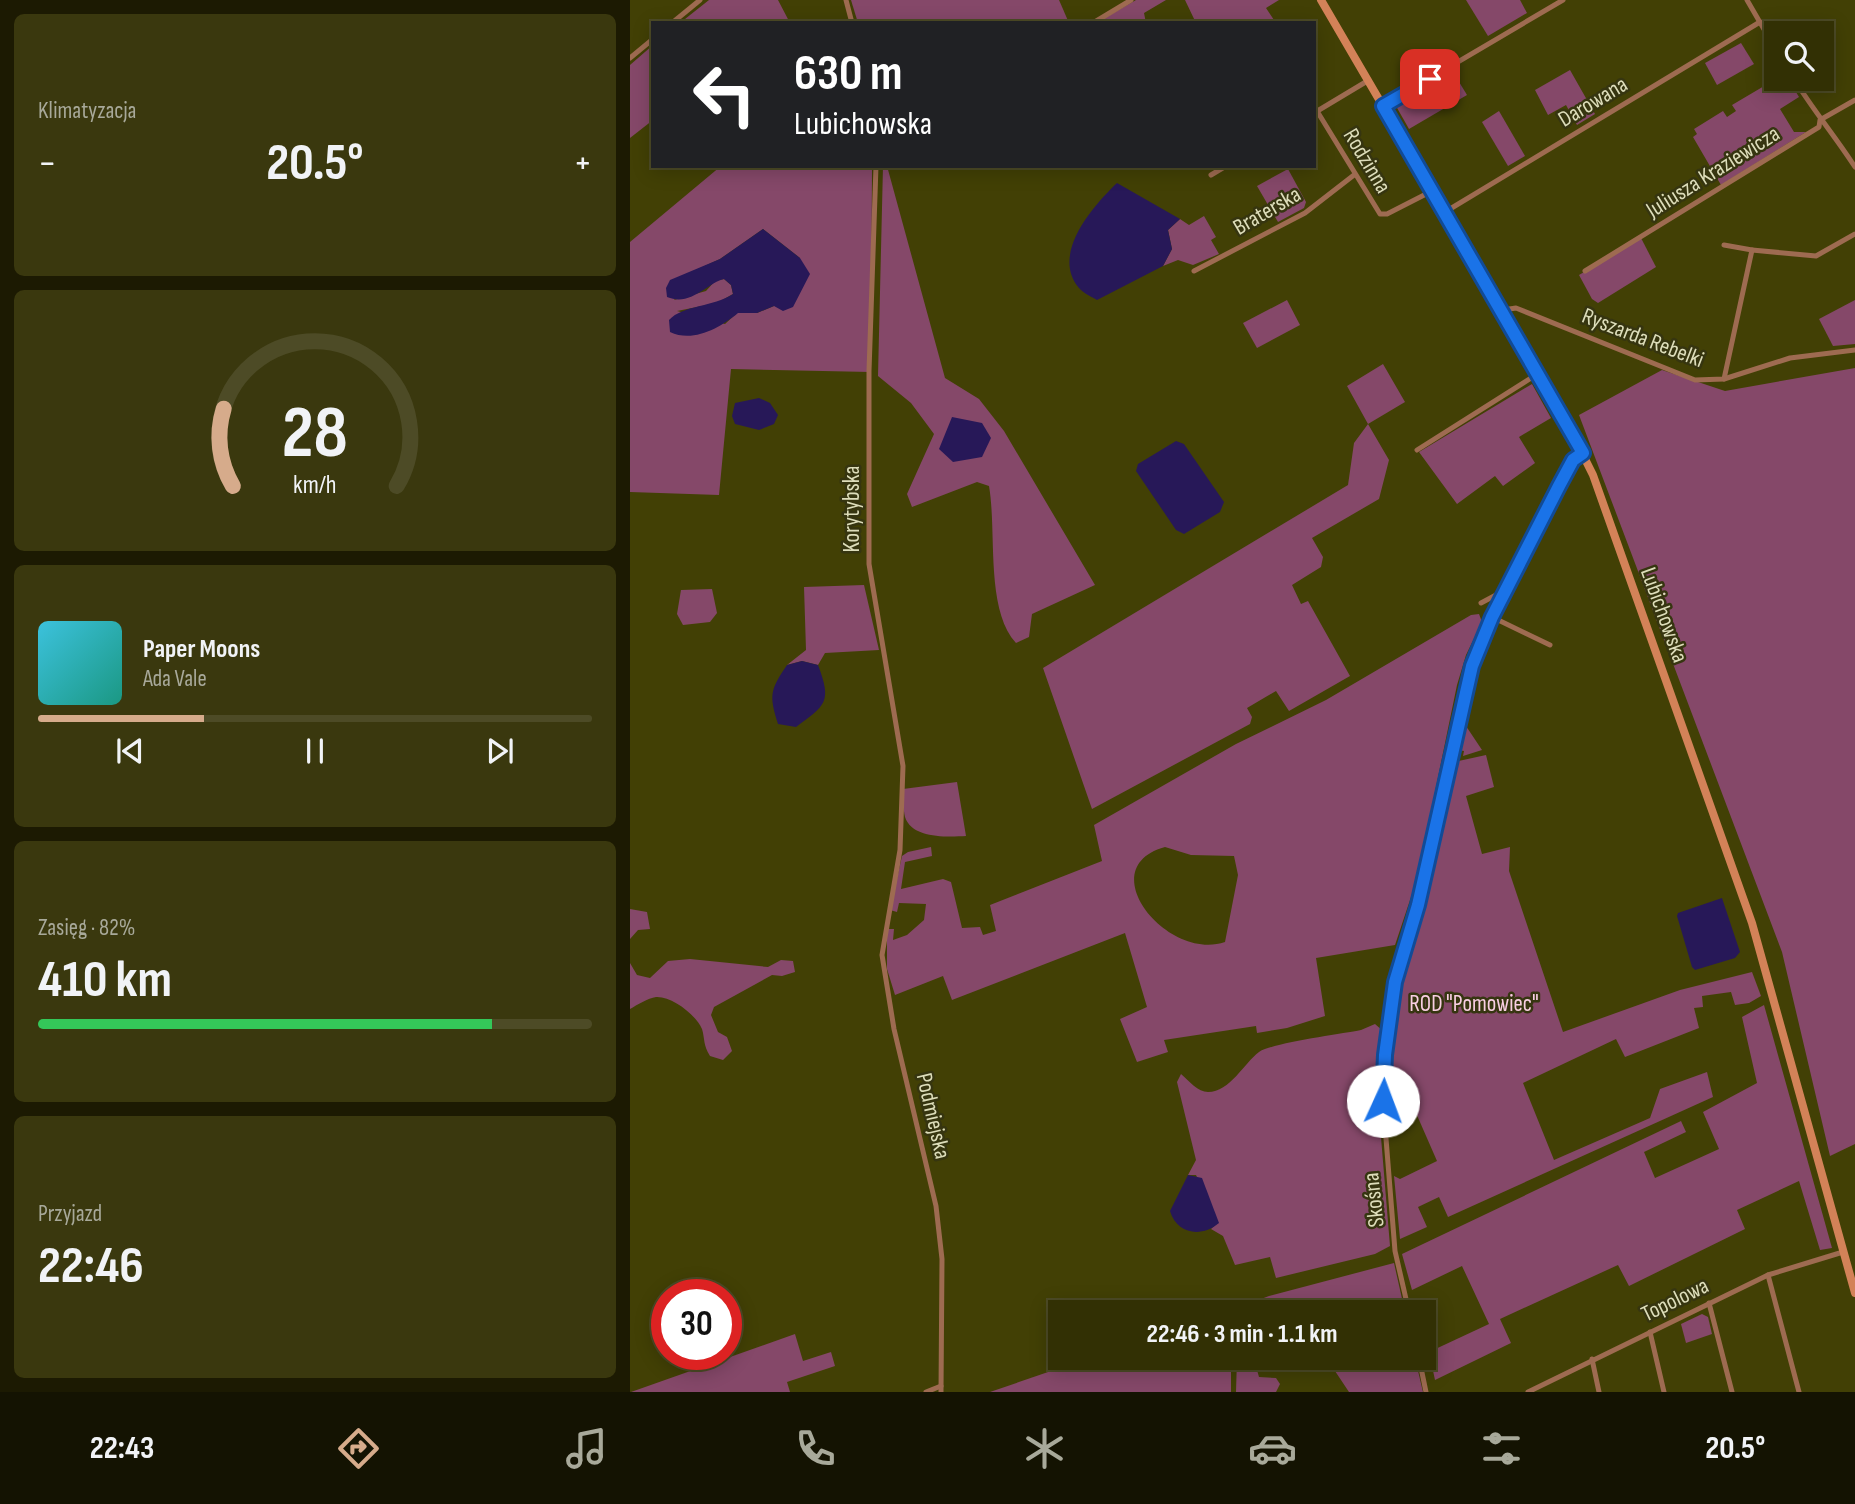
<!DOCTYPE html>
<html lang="pl">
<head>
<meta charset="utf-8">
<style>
	body { margin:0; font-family:"Sofia Sans Condensed",sans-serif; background:#3a380e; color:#f1f3f6; height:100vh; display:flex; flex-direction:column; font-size:26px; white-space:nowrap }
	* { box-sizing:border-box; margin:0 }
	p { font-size:23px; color:#a8a99a }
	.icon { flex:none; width:38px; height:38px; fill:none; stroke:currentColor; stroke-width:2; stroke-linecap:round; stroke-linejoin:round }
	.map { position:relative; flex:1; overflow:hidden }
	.details { display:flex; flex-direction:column; gap:14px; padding:14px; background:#1c1a02; width:630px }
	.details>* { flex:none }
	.banner { position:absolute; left:21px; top:21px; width:665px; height:147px; border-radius:0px; box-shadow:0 4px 18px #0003,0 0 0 2px #4d4b26; background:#202124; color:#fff; overflow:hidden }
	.controls { position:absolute; left:1134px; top:21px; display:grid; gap:14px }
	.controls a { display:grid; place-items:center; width:70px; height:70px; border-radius:0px; background:#323004; box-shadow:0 4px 18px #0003,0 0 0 2px #4d4b26; font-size:35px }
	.speed { position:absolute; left:21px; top:1279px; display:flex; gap:14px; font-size:35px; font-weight:700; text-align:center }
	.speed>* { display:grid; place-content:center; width:91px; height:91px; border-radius:50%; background:#323004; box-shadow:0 4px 18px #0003,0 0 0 2px #4d4b26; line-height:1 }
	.speed .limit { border:10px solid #d22; background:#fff; color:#111 }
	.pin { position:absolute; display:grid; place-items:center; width:60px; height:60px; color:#fff; margin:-30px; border-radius:14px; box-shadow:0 4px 10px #0006 }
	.me { position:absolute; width:77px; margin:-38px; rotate:2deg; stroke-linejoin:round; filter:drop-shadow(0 0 5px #0008) }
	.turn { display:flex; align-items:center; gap:24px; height:147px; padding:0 28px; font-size:32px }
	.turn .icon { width:91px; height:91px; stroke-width:2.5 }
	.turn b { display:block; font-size:49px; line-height:60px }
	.big { font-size:52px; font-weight:700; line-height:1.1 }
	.details .widget { flex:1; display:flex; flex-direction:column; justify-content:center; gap:10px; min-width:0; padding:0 24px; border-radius:10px; background:#3a380e }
	.details .dial { align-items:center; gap:0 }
	.dial svg { height:182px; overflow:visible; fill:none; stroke:#4d4b26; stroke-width:7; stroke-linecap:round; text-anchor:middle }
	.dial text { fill:#f1f3f6; stroke:none }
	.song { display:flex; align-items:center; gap:21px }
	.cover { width:84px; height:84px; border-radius:10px; background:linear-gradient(135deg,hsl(190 70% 55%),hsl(170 70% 35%)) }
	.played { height:7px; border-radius:4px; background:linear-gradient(90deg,#d6ab8b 30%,#4d4b26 30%) }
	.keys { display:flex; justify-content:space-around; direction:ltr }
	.heat { display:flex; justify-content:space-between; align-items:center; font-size:38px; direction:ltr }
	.charge { height:10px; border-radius:5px; background:linear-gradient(90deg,#34c759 82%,#4d4b26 0) }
	.trip { position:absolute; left:418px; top:1300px; width:388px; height:70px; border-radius:0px; background:#323004; box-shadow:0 4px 18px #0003,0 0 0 2px #4d4b26; font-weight:700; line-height:70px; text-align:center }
	.tab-bar { display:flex; height:112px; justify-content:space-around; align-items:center; background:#141302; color:#a8a99a }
	.tab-bar .icon { width:49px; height:49px }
	.tab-bar .on { color:#d6ab8b }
	.tab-bar b { font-size:32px; color:#f1f3f6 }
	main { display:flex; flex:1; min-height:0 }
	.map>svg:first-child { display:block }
	.green { fill:#854869; fill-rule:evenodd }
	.water { fill:#271858 }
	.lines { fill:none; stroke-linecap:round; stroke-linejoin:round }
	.street { stroke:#9e6b51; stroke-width:5 }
	.secondary { stroke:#d38258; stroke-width:8 }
	.route-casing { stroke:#114b97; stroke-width:18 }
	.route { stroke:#1a73e8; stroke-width:12 }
	.labels { text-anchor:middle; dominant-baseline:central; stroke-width:5; stroke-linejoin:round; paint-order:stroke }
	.street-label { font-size:23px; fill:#ddddba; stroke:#363510 }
	.park-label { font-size:23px; fill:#f9cee3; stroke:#363510 }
</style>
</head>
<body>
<main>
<section class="details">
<div class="widget"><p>Klimatyzacja</p>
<div class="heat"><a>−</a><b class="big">20.5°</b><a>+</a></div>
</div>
<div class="widget dial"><svg viewBox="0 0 100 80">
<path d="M14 69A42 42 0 1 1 86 69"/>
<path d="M14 69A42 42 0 0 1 10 35" stroke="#d6ab8b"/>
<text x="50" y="56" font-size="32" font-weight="700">28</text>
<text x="50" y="72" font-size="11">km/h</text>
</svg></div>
<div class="widget">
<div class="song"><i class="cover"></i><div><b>Paper Moons</b><p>Ada Vale</p></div></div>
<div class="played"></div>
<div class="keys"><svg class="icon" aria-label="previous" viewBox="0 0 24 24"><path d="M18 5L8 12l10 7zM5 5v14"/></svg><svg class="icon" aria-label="pause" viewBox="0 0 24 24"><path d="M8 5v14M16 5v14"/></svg><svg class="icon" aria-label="next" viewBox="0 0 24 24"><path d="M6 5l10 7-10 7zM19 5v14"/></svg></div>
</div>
<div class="widget"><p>Zasięg · 82%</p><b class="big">410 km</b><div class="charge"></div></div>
<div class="widget"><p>Przyjazd</p><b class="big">22:46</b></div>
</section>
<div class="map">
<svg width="1225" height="1392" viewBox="0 0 1225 1392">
	<rect width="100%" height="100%" fill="#424005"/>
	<g class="green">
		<polygon points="79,0 148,0 160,23 147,20 143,23 50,23"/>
		<polygon points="221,0 429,0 439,23 228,23"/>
		<polygon points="506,0 536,0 514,13 516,23 466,23"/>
		<polygon points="555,0 649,0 636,8 646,23 566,23"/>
		<polygon points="836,0 890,0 897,13 858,36"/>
		<polygon points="1111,43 1124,64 1087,85 1075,63"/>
		<polygon points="23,45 23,120 0,138 0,65"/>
		<polygon points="940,70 965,114 947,125 936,105 918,115 905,90"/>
		<polygon points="823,72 837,95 779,129 766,106"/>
		<polygon points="1146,79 1158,79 1169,97 1150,109 1164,132 1176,132 1091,185 1063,137 1067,134 1064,129 1093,111 1097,117 1106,111 1102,105"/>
		<polygon points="869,111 895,156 878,166 852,122"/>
		<path d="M 91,166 L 242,166 L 241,372 L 101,369 L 89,495 L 0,492 L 0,242 ZM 133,229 L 170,258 L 144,306 L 127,313 L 108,312 L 95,324 L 47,311 L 87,303 L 103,294 L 101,285 L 94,279 L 85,281 L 76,291 L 44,300 L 66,270 L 90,259 Z"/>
		<path d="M 253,166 L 257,166 L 315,378 L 349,399 L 374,431 L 465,585 L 402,614 L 399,637 L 386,643 C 355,609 367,532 359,486 L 347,482 L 282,507 L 277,494 L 304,434 L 281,403 L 248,376 Z"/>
		<polygon points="658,169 676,202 674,208 648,222 627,186"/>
		<polygon points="574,216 586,237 581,240 589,254 563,265 548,260 533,266 542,249 538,230 550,219 559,225"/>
		<polygon points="1011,238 1026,267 968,303 962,299 949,275"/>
		<polygon points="657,300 670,325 627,348 613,323"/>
		<polygon points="1225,300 1225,344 1203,346 1189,319"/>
		<polygon points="753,364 775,402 738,424 759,460 749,499 682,538 693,557 691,567 662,585 671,604 678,601 720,676 659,711 646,691 617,708 622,717 620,724 462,809 413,668 718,485 724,443 738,424 717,386"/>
		<polygon points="1225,368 1225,1144 1200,1156 1152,952 949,415 1032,370 1095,391"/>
		<polygon points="902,384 921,418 889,437 905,463 873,486 865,476 827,504 789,452"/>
		<polygon points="234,585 249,650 195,653 188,665 172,661 157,665 176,650 174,587"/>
		<polygon points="82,589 87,613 80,622 53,625 47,614 51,590"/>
		<path d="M 849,614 L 852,622 L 836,655 L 827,685 L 787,879 L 765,945 L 686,958 L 695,1016 L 657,1028 L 627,1033 L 626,1026 L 534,1040 L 538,1052 L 507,1062 L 490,1019 L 517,1007 L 495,933 L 322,1000 L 313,976 L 265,995 L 257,969 L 257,929 L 264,929 L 263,940 L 277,935 L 294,920 L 296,904 L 269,903 L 267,912 L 260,910 L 272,856 L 278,852 L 301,847 L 302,856 L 275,862 L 271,889 L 313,879 L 321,882 L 332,928 L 350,927 L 353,935 L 366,931 L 360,905 L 472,861 L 464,825 L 606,744 L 696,700 L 841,615 ZM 535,847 L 561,855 L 604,856 L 608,875 L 595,942 C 538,962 460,868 535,847 Z"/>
		<polygon points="832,722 834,723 852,750 833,756 834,751 828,750"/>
		<polygon points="856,755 864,787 836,796 852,854 880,847 879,871 933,1032 1050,990 1122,972 1131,996 1119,1003 1105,1005 1101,992 1072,996 1073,1007 1064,1008 1069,1028 995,1057 986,1039 893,1083 924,1160 1020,1118 1030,1089 1077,1072 1083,1097 818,1217 809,1197 788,1207 797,1227 770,1239 764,1176 770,1179 807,1161 786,1113 758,1126 763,1025 824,762"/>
		<path d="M 327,782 L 336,836 C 318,837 282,839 275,817 C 273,809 274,798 273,789 Z"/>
		<polygon points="0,909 17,912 20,929 8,930 0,939"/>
		<path d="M 60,959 L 138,967 L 151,960 L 163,961 L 165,972 L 152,976 L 142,975 L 84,1007 L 81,1015 L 88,1032 L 97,1037 L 102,1051 L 93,1060 L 80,1056 C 73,1045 75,1039 72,1029 C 66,1015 42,996 26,997 C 18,998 7,1005 0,1009 L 0,963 L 7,975 L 20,978 L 38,961 Z"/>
		<polygon points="1134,1005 1202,1248 1190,1250 1169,1181 1107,1210 1115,1229 999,1286 988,1265 870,1319 881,1343 805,1380 799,1352 859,1324 832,1266 782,1290 772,1254 1051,1121 1056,1132 1014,1152 1025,1178 1089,1149 1073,1112 1127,1083 1112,1017"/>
		<path d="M 745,1024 L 753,1031 L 747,1089 L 760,1246 L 745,1254 L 646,1278 L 640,1257 L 605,1265 L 593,1236 L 581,1229 L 588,1222 L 566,1175 L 558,1175 L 566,1160 L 547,1082 L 551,1074 C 559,1081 568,1092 578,1092 C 600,1092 614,1063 629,1052 C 642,1043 711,1034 731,1030 Z"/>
		<polygon points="764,1263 775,1312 610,1312 610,1307 639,1296"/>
		<polygon points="1072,1314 1078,1317 1082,1334 1056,1343 1051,1324"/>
		<polygon points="165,1334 173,1361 201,1352 205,1366 157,1382 160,1392 1,1392"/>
		<polygon points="459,1358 601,1358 601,1392 360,1392"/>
		<polygon points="607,1358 628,1358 625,1363 629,1377 646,1378 650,1384 646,1392 606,1392"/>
		<polygon points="660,1358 785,1358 793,1392 719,1392 697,1359 685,1363"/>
	</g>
	<g class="water">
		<path d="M 487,183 L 550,219 L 538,230 L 542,249 L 533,266 L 467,300 C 462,297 453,293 449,288 C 420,254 464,205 487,183 Z"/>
		<path d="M 133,229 L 170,258 L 180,274 L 163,307 L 153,311 L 144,306 L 127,313 L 108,313 C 90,328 63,343 40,332 L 39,320 C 53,305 83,307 103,294 L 101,285 L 94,279 C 77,283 61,307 37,297 L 36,288 L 40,280 L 90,259 Z"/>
		<polygon points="129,398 140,403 148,415 144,424 129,430 105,424 102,416 105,403"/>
		<polygon points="322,417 352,423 361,438 352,457 323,462 309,449"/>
		<polygon points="546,441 554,444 594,502 590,512 554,534 546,530 506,471 508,464"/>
		<path d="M 172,661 L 188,665 C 202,702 196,705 166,727 L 148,724 C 139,695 140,690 157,665 Z"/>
		<polygon points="1092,898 1110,952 1105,958 1065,970 1062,967 1047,916 1048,913"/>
		<path d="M 558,1175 L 572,1178 L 589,1223 C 571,1238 547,1234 540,1211 Z"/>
	</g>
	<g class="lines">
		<g class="street">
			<polyline points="216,0 222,23"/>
			<polyline points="1117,0 1146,50"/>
			<polyline points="42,23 70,0"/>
			<polyline points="463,23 501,0"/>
			<polyline points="0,58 23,39"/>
			<path d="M 1164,79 C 1183,110 1205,136 1225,167"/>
			<polyline points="753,106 933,0"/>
			<polyline points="687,111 750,214 757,214 802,191"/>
			<polyline points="684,113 739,80"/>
			<polyline points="246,166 239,371 239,564 273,766 270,850 252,955 264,1029 306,1206 312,1259 311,1392"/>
			<polyline points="581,175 596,166"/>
			<polyline points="815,212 1130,22"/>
			<polyline points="1094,245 1122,250"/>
			<polyline points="564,271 675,213 724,175"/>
			<polyline points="955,271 1189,127 1190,120 1225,100"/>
			<polyline points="873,310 886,308 1065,380 1094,379 1160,358 1225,350"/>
			<polyline points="1094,379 1122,250 1186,256 1225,234"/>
			<polyline points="787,450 909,373"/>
			<polyline points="851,603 866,595 874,595"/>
			<polyline points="862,617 920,645"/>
			<polyline points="1138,1275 1169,1392"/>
			<polyline points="1079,1303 1102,1392"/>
			<polyline points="779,1312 765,1251 753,1101 755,1054 765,981 788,905 842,666 862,617 929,486 943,460 952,454"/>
			<polyline points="1020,1332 1034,1392"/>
			<polyline points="789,1358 796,1392"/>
			<polyline points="962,1359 969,1392"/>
			<polyline points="296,1392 311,1386"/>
			<polyline points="898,1392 1138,1275 1213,1252"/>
		</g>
		<polyline class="secondary" points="691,0 932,413 963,475 1122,923 1225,1293"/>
	</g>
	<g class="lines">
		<defs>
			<polyline id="route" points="753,1101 755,1055 765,982 788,905 842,666 862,617 929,486 943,460 953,453 753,106 800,79"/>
		</defs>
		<use href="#route" class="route-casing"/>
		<use href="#route" class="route"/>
	</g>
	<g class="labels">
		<g class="street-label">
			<text transform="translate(963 102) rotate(-31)">Darowana</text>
			<text transform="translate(737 161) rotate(59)">Rodzinna</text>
			<text transform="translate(1083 172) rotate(-32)">Juliusza Kraziewicza</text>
			<text transform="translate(637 211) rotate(-30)">Braterska</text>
			<text transform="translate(1013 338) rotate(21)">Ryszarda Rebelki</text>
			<text transform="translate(222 509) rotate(-90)">Korytybska</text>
			<text transform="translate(1034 615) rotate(70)">Lubichowska</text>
			<text transform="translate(303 1116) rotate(77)">Podmiejska</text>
			<text transform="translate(744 1200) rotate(-96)">Skośna</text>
			<text transform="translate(1045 1300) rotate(-26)">Topolowa</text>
		</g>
		<g class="park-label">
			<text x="844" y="1004">ROD "Pomowiec"</text>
		</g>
	</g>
</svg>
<div class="controls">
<a><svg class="icon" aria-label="search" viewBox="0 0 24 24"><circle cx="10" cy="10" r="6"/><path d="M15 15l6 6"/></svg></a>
</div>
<div class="speed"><div class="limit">30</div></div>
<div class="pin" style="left:800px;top:79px;background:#d93025"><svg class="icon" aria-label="arrive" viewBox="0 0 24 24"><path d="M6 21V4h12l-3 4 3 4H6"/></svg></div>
<svg class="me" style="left:753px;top:1101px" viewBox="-20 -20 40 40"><circle r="19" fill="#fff"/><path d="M0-13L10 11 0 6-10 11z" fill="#1a73e8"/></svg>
<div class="trip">22:46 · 3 min · 1.1 km</div>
<div class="banner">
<div class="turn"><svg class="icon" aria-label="left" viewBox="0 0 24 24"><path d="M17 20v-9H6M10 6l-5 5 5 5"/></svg><div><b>630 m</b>Lubichowska</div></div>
</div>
</div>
</main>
<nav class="tab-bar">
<b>22:43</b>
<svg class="icon on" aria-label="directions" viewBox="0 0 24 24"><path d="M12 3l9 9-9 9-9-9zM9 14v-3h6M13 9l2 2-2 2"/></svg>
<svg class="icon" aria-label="music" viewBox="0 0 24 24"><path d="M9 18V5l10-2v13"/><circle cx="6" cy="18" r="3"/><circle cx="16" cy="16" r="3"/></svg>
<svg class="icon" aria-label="phone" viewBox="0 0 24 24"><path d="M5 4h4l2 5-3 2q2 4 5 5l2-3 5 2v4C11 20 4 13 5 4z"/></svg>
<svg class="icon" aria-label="climate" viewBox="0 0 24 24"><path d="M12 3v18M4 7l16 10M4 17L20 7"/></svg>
<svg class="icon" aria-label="car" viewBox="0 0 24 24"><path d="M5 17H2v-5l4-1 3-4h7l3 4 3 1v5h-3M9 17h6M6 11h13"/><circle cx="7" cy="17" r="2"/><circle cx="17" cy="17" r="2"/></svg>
<svg class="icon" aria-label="filters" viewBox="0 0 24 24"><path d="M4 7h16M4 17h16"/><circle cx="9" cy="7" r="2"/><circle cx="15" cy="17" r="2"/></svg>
<b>20.5°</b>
</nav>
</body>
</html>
